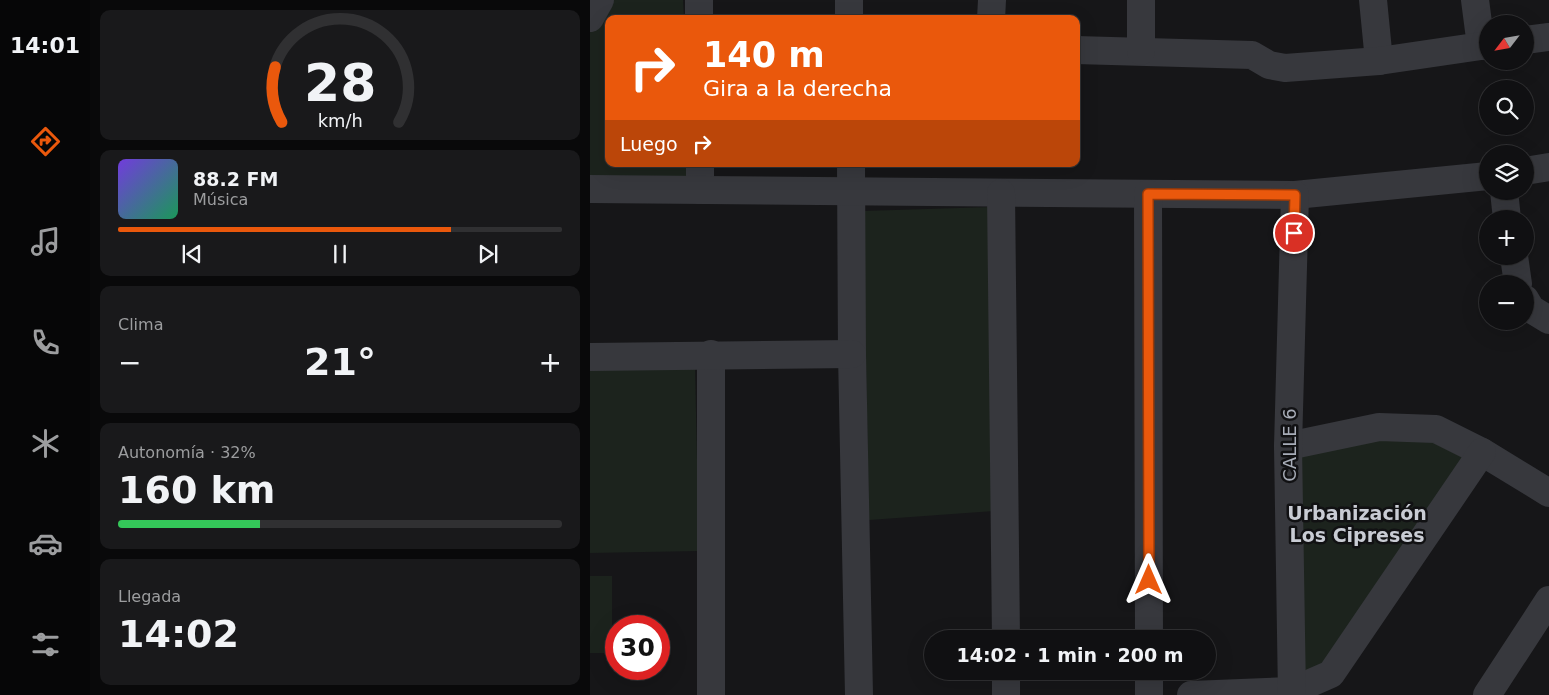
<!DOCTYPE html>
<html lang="es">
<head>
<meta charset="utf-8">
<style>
	body { margin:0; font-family:"DejaVu Sans",sans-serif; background:#19191b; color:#f1f3f6; height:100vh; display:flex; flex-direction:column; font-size:19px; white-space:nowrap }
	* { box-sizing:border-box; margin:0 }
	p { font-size:16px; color:#9c9d9f }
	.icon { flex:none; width:28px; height:28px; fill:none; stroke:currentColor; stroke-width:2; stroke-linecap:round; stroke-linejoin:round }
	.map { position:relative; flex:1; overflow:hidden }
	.details { display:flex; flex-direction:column; gap:10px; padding:10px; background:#09090a; width:500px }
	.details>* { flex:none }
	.top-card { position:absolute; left:15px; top:15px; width:475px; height:152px; border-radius:10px; box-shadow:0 5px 20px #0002,0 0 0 1px #303032; background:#ea580c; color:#fff; overflow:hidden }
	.needle { width:32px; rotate:239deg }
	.controls { position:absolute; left:889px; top:15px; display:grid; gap:10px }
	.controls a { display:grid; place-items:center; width:55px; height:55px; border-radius:50%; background:#101012; box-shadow:0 5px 20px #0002,0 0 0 1px #303032; font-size:25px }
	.speed { position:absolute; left:15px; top:615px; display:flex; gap:10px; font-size:25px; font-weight:700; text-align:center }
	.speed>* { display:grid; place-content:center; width:65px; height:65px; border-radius:50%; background:#101012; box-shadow:0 5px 20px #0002,0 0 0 1px #303032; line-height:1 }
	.speed .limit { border:8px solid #d22; background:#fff; color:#111 }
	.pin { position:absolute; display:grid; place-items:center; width:42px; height:42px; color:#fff; margin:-21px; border:2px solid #fff; border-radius:50%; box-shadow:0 1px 5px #0007 }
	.me { position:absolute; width:55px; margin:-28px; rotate:0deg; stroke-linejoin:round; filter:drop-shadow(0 0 4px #0008) }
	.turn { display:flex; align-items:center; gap:18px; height:105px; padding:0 15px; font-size:22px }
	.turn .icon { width:65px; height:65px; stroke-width:2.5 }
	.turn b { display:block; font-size:35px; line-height:42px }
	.then { display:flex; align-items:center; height:48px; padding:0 15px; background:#0003; gap:10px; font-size:19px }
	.big { font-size:38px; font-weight:800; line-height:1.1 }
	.details .tile { flex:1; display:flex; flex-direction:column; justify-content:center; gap:8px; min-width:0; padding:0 18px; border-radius:10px; background:#19191b }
	.details .dial { align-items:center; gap:0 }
	.dial svg { height:130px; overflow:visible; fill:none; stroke:#303032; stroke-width:7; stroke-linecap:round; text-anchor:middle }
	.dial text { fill:#f1f3f6; stroke:none }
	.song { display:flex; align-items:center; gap:15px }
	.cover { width:60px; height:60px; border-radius:8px; background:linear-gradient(135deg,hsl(260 70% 55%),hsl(150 70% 35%)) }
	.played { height:5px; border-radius:2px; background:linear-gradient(90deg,#ea580c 75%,#303032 75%) }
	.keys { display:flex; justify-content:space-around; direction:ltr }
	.heat { display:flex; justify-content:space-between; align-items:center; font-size:28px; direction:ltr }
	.charge { height:8px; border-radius:4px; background:linear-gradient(90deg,#34c759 32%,#303032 0) }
	.trip { position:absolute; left:334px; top:630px; width:292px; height:50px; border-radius:25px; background:#101012; box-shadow:0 5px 20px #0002,0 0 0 1px #303032; font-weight:800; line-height:50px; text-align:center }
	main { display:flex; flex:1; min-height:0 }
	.tabs { display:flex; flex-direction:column; width:90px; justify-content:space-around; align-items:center; background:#060607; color:#9c9d9f }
	.tabs .icon { width:35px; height:35px }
	.tabs .selected { color:#ea580c }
	.tabs b { font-size:22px; color:#f1f3f6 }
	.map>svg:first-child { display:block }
	.green { fill:#1c231d }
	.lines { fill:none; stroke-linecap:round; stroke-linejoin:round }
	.minor { stroke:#37383d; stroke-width:28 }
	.route-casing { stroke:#983908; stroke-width:12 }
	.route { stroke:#ea580c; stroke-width:9 }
	.labels { text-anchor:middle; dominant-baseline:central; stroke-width:5; stroke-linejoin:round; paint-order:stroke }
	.street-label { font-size:18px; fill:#a8adb8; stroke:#111113 }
	.neighbourhood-label { font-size:19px; font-weight:bold; fill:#c9ccd4; stroke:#111113 }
</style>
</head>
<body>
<main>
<nav class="tabs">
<b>14:01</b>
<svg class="icon selected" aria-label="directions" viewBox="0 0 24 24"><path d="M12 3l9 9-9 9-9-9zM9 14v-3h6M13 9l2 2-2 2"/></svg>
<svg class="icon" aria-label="music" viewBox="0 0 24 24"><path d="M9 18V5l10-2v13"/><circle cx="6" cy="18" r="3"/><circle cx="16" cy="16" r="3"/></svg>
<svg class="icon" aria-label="phone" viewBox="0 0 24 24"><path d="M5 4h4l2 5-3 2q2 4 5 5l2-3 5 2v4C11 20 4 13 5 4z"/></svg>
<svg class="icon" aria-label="climate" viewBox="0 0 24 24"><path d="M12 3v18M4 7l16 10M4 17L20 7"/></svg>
<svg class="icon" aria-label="car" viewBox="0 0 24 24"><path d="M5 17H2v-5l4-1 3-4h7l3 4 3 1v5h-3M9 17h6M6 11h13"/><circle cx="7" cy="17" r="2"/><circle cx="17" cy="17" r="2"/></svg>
<svg class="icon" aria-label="filters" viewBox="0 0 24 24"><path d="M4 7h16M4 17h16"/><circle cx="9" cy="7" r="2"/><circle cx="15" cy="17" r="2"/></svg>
</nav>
<section class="details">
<div class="tile dial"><svg viewBox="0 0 100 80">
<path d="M14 69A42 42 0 1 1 86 69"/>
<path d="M14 69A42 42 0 0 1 10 35" stroke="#ea580c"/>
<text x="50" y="56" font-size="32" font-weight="700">28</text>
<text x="50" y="72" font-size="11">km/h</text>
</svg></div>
<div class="tile">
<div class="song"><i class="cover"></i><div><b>88.2 FM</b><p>Música</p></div></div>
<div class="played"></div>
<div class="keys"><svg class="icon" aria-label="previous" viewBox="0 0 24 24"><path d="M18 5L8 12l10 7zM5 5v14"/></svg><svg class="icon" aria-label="pause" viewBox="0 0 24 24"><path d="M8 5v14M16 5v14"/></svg><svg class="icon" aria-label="next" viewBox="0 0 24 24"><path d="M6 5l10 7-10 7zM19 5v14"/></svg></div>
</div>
<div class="tile"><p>Clima</p>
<div class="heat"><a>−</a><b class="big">21°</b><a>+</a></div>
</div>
<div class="tile"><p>Autonomía · 32%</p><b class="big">160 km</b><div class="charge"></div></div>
<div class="tile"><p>Llegada</p><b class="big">14:02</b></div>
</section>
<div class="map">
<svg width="959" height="695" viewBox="0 0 959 695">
	<rect width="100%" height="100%" fill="#161618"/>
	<g class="green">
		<polygon points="17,0 93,0 94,19 19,19 19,164 101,164 102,178 0,176 0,30"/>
		<polygon points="401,207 404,511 279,520 273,211"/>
		<polygon points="105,367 109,551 0,553 0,369"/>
		<polygon points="791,435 841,439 881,457 738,664 713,674 706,454"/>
		<rect x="0" y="576" width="22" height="77"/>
	</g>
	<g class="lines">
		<g class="minor">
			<polyline points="109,0 109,19"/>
			<polyline points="259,0 259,19"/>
			<polyline points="783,0 789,61"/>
			<polyline points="885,0 891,46"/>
			<polyline points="0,18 10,0"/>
			<polyline points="401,19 402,0"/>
			<polyline points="935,40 959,37"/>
			<polyline points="486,50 662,55 679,65 695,68 789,61 898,45"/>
			<polyline points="551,51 551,0"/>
			<polyline points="110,164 110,190"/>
			<polyline points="261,164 262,354 269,695"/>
			<polyline points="935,171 959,167"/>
			<polyline points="0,189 705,195 898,176"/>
			<polyline points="914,191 917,219"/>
			<polyline points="411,193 416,639"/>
			<polyline points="558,194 559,639"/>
			<polyline points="924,256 928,284"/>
			<polyline points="935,299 941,309 959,320"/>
			<polyline points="121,354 121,695"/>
			<polyline points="0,357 262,354"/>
			<polyline points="698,446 789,427 846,429 892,452 959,493"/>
			<polyline points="416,671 416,695"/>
			<polyline points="559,671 559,695"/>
			<polyline points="601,695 702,691 741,674 892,452"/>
			<polyline points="702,695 698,446 705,195"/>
			<polyline points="897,695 959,600"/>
		</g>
	</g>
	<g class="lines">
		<defs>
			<polyline id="route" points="559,580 558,194 705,195 704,233"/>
		</defs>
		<use href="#route" class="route-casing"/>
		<use href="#route" class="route"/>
	</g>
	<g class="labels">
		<g class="street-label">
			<text transform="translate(699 445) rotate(-90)">CALLE 6</text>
		</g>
		<g class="neighbourhood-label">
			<text x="767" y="513">Urbanización<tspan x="767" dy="22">Los Cipreses</tspan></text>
		</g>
	</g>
</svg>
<div class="controls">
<a><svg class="needle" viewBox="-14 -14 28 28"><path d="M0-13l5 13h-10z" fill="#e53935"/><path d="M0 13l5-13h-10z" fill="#9c9d9f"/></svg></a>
<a><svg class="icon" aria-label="search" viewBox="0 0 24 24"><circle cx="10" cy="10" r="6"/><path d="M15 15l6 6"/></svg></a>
<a><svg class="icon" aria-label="layers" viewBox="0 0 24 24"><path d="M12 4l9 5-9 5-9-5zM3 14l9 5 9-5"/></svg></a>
<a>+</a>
<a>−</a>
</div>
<div class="speed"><div class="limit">30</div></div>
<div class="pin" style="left:704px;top:233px;background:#d93025"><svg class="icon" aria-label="arrive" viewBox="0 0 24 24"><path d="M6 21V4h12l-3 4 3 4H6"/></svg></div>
<svg class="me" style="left:559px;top:580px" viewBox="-20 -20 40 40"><path d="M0-17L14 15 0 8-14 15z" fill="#ea580c" stroke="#fff" stroke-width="4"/></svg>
<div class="trip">14:02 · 1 min · 200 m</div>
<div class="top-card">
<div class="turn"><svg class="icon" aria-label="right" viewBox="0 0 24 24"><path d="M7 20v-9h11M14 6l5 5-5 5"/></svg><div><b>140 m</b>Gira a la derecha</div></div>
<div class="then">Luego<svg class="icon" aria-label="right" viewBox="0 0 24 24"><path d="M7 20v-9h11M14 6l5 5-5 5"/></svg></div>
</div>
</div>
</main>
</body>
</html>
